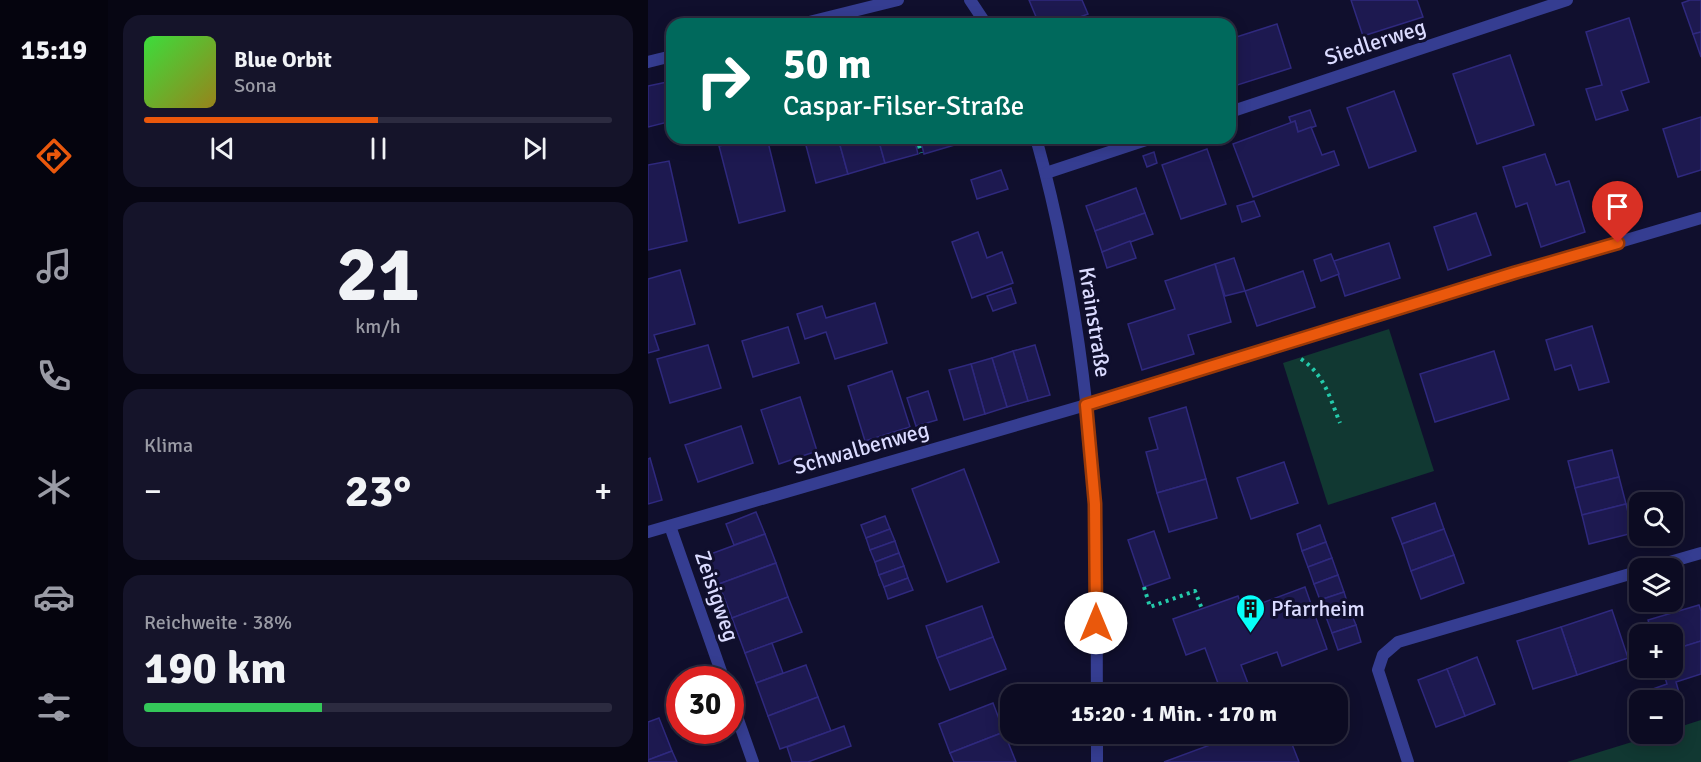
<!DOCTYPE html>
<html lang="de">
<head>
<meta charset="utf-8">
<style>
	body { margin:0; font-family:Signika,sans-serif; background:#15142a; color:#f1f3f6; height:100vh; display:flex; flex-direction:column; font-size:22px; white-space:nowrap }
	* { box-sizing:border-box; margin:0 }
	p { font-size:20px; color:#9a9ba5 }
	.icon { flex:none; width:33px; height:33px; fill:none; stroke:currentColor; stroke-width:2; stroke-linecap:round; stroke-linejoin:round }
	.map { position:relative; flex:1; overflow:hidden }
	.drawer { display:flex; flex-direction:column; gap:15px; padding:15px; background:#070613; width:540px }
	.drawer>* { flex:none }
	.hud { position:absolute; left:18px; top:18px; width:570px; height:126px; border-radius:18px; box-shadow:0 3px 15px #0003,0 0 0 2px #2c2b40; background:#00695c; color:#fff; overflow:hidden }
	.buttons { position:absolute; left:981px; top:492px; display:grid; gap:12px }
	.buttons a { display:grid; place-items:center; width:54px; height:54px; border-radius:12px; background:#0c0b22; box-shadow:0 3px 15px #0003,0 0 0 2px #2c2b40; font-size:30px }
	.speed { position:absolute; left:18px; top:666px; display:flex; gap:12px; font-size:30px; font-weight:700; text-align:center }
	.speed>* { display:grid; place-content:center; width:78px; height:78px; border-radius:50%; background:#0c0b22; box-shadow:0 3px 15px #0003,0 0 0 2px #2c2b40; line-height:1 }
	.speed .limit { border:9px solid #d22; background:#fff; color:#111 }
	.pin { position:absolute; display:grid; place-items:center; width:51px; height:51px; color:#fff; margin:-62px -26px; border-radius:50% 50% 50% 0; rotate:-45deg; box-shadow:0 0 6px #0007 }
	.pin .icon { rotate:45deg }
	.me { position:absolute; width:66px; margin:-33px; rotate:0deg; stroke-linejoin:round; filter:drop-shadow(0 0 4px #0008) }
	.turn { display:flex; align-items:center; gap:21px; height:126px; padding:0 18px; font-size:27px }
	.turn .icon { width:78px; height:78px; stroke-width:2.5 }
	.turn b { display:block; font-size:42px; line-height:51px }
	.big { font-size:45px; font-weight:800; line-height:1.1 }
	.drawer .card { flex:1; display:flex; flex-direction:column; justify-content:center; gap:9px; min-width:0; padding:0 21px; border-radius:18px; background:#15142a }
	.drawer .dial { align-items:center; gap:0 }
	.dial b { font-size:78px; line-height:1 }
	.song { display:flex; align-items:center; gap:18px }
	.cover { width:72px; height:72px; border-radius:9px; background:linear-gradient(135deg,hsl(120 70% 55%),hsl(50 70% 35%)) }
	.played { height:6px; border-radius:3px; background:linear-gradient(90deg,#ea580c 50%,#2c2b40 50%) }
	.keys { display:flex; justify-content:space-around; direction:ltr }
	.heat { display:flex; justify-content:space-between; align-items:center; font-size:33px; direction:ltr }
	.charge { height:9px; border-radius:4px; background:linear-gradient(90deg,#34c759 38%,#2c2b40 0) }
	.trip { position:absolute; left:352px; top:684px; width:348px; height:60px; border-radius:18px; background:#0c0b22; box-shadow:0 3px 15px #0003,0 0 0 2px #2c2b40; font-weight:800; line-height:60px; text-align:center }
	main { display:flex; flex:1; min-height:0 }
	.tab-bar { display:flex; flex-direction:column; width:108px; justify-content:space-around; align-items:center; background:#05040e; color:#9a9ba5 }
	.tab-bar .icon { width:42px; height:42px }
	.tab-bar .selected { color:#ea580c }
	.tab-bar b { font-size:27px; color:#f1f3f6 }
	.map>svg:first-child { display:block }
	.green { fill:#113832 }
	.building { fill:#1d1950; stroke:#2f297e; stroke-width:1.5 }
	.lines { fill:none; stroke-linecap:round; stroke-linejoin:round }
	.path { stroke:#24caab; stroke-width:4; stroke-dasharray:3 4.5; stroke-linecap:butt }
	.street { stroke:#353d91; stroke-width:12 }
	.route-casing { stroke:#983908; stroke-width:15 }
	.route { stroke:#ea580c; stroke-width:10 }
	.labels { text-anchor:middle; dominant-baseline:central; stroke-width:6; stroke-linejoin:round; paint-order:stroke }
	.street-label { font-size:22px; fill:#dbdbff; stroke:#100f2d }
	.poi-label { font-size:22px; fill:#dbdbff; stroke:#100f2d; text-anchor:start }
</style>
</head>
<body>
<main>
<nav class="tab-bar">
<b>15:19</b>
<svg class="icon selected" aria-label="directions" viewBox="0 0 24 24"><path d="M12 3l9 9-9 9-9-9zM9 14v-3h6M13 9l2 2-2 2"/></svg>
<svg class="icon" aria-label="music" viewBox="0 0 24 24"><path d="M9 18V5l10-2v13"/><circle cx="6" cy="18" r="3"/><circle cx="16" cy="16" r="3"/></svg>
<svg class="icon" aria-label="phone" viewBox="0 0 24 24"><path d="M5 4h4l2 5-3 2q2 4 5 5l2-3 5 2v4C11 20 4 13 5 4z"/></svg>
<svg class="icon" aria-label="climate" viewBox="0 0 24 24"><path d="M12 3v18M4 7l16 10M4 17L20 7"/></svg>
<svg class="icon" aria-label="car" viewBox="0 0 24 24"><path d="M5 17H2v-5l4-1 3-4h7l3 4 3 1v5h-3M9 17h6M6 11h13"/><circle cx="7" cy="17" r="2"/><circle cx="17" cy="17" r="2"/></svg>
<svg class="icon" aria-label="filters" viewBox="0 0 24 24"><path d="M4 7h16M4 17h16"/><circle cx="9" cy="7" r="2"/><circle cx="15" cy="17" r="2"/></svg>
</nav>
<section class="drawer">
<div class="card">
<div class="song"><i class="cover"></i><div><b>Blue Orbit</b><p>Sona</p></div></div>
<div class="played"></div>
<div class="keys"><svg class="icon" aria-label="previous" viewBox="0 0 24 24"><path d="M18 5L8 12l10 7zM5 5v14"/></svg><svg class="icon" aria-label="pause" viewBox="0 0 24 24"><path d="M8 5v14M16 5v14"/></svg><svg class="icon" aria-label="next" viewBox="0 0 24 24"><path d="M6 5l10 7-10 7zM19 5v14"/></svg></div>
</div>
<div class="card dial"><b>21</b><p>km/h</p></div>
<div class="card"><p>Klima</p>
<div class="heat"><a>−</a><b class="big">23°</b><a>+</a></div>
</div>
<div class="card"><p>Reichweite · 38%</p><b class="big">190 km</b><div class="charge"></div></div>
</section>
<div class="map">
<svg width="1053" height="762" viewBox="0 0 1053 762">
	<rect width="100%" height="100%" fill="#100f2d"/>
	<g class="green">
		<polygon points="741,329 786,471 680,505 635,363"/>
		<polygon points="1053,720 1053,762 919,762 1010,734 1024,734 1025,729"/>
	</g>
	<g class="building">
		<polygon points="381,0 434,0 440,14 413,24 391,24"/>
		<polygon points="703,0 769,0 775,17 715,36"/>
		<polygon points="1042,0 1053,0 1053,32 1045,34 1034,3"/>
		<polygon points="981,18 1001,82 973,91 980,110 948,120 938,89 954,85 938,32"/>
		<polygon points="629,24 643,68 583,87 582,39"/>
		<polygon points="1053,32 1053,57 1045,34"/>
		<polygon points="862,55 886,125 829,144 805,74"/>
		<polygon points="24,81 24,121 0,127 0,86"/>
		<polygon points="746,91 768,151 721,168 699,108"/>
		<polygon points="662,110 668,126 650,132 647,121 643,123 641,117"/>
		<polygon points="1053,117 1053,170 1030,177 1015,129"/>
		<polygon points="647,121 650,132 663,127 674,155 686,151 691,165 605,197 585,144"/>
		<polygon points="104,138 119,138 137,211 91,223 71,146"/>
		<polygon points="156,138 190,138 200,174 168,183"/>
		<polygon points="190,138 230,138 237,163 200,174"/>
		<polygon points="230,138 266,138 270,154 237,163"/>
		<polygon points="272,138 308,138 310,144 276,154"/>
		<polygon points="559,149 578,204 533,219 514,165"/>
		<polygon points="506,152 509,163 499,167 495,156"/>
		<polygon points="897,154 908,185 921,181 937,232 893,247 879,203 868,207 855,167"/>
		<polygon points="21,161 39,241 0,250 0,165"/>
		<polygon points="353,170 360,189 329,199 323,180"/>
		<polygon points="488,188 497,213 447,231 438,206"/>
		<polygon points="606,201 612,216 594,222 589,206"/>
		<polygon points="497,213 505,234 454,252 447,231"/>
		<polygon points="828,213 843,255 800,270 786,227"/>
		<polygon points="330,232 339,258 354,252 365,283 324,298 304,242"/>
		<polygon points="482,241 488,258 459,268 454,252"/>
		<polygon points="741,243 752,278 697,296 686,261"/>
		<polygon points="683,254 691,274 673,281 666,260"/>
		<polygon points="586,258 597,291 577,296 567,264"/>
		<polygon points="567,264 583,322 540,335 546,354 494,370 480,324 527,309 517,281"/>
		<polygon points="32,270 47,324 6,335 11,350 0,353 0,279"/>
		<polygon points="655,271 667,307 609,326 597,291"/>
		<polygon points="363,288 368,303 345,311 339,296"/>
		<polygon points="227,303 239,343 187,359 178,332 157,339 149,314 174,306 178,318"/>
		<polygon points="944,326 961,382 931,390 923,365 907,370 898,340"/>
		<polygon points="140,327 151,363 105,377 94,341"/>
		<polygon points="60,345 73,388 22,403 9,359"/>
		<polygon points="387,345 402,395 380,401 365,351"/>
		<polygon points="365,351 380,401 359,407 344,358"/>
		<polygon points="846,351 861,399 787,422 772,374"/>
		<polygon points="344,358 359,407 337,414 323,364"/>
		<polygon points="323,364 337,414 316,420 301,370"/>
		<polygon points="244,371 262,427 217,441 200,386"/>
		<polygon points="280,391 289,420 268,426 259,398"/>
		<polygon points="152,397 169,451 131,464 113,410"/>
		<polygon points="538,407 558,479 509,493 498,452 510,449 501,418"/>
		<polygon points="93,426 105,463 50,482 37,445"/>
		<polygon points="964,450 971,477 927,488 920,461"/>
		<polygon points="2,458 14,500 0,504 0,459"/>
		<polygon points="636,462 650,503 603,519 589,478"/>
		<polygon points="316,469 351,562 299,582 264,489"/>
		<polygon points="971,477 978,504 934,515 927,488"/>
		<polygon points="558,479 569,518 521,532 509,493"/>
		<polygon points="787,503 796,529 754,544 744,518"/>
		<polygon points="978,504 985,533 941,544 934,515"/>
		<polygon points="108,512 117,534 86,545 78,524"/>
		<polygon points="237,516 242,529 218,538 213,525"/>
		<polygon points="672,525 678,542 654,551 649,534"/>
		<polygon points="242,529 247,541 222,550 218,538"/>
		<polygon points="796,529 806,555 763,571 754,544"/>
		<polygon points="506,531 522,578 496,587 480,540"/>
		<polygon points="117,534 128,563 71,584 60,555"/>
		<polygon points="247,541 251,553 227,562 222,550"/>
		<polygon points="678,542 684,558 660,567 654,551"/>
		<polygon points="251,553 256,566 231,575 227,562"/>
		<polygon points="806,555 816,583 773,599 763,571"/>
		<polygon points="684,558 690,575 666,584 660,567"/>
		<polygon points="128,563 140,597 84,618 71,584"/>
		<polygon points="256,566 260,578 236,587 231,575"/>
		<polygon points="690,575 696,592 672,600 666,584"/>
		<polygon points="260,578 265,590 240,599 236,587"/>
		<polygon points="657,587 679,649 634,666 629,652 593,665 604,694 574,694 557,648 538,655 525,619 590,596 595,610"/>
		<polygon points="696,592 701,608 678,617 672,600"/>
		<polygon points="140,597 154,632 97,653 84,618"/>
		<polygon points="1051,605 1053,611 1053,641 1024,650 1024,634 1004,634 1000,620"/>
		<polygon points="334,606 345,637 289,658 278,626"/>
		<polygon points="701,608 708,625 684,633 678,617"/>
		<polygon points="964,610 980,658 929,675 913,627"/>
		<polygon points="708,625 713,642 690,650 684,633"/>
		<polygon points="913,627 929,675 885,689 869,641"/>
		<polygon points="345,637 358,669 302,690 289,658"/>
		<polygon points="1053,641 1053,674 1028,682 1036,710 1024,713 1024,700 1005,700 1002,690 1019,684 1014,668 1024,668 1024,650"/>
		<polygon points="124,643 135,673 108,683 97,653"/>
		<polygon points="829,657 847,704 817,716 799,669"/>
		<polygon points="158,665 170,697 120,716 108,683"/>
		<polygon points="799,669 817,716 788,727 770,680"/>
		<polygon points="170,697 183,731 132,749 120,716"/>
		<polygon points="345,703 356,732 302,753 291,724"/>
		<polygon points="11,718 24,751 0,760 0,722"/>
		<polygon points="196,726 203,746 160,762 144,762 139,747"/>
		<polygon points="356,732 368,762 306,762 302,753"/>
		<polygon points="588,734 640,734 651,762 516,762 589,735"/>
		<polygon points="24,751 29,762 0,762 0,760"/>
	</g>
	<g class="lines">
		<g class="path">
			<polyline points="269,138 273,153"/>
			<path d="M 653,359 C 676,374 682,398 692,423"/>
			<polyline points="496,587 502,607 547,591 554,609"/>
		</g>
		<g class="street">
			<polyline points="322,0 338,24"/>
			<polyline points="153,24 250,0"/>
			<polyline points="0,62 24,56"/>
			<polyline points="582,112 919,0"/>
			<path d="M 388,138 C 421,256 439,380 447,503 C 451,566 448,631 449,694"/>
			<polyline points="398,173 504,138"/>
			<polyline points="22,526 76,680"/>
			<polyline points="0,532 438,405 866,273 1053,218"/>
			<polyline points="1001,568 1053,553"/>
			<polyline points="82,697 105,762"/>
			<polyline points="449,734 449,762"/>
			<polyline points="760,762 730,670 735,655 750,642 992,571"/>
		</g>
	</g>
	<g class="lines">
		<defs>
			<polyline id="route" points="448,623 447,504 438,405 866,273 970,243"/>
		</defs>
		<use href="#route" class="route-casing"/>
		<use href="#route" class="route"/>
	</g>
	<defs>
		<symbol id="building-pin" viewBox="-11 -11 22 30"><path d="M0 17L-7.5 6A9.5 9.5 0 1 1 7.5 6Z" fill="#07fff9" stroke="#100f2d"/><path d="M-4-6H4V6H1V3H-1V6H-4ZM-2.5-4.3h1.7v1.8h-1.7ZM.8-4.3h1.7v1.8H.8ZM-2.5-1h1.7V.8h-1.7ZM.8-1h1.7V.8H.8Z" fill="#111"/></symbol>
	</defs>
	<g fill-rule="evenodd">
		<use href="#building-pin" x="586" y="592" width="33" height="45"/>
	</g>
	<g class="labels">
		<g class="street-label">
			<text transform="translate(727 42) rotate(-18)">Siedlerweg</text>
			<text transform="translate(447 322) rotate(81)">Krainstraße</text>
			<text transform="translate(213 448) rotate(-16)">Schwalbenweg</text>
			<text transform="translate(69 596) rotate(71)">Zeisigweg</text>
		</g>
		<g class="poi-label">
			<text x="623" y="608">Pfarrheim</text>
		</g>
	</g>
</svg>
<div class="buttons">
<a><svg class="icon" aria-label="search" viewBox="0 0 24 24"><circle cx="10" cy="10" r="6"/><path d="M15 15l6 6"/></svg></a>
<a><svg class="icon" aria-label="layers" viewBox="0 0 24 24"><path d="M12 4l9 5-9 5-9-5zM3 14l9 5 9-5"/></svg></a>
<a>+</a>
<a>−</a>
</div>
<div class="speed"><div class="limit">30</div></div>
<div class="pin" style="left:970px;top:243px;background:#d93025"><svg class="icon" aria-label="arrive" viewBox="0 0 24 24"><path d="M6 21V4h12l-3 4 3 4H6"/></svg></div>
<svg class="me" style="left:448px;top:623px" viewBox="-20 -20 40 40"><circle r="19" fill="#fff"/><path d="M0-13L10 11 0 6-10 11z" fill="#ea580c"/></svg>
<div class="trip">15:20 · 1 Min. · 170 m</div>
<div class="hud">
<div class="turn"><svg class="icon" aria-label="right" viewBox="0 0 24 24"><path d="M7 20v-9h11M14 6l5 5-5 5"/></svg><div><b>50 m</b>Caspar-Filser-Straße</div></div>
</div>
</div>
</main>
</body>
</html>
